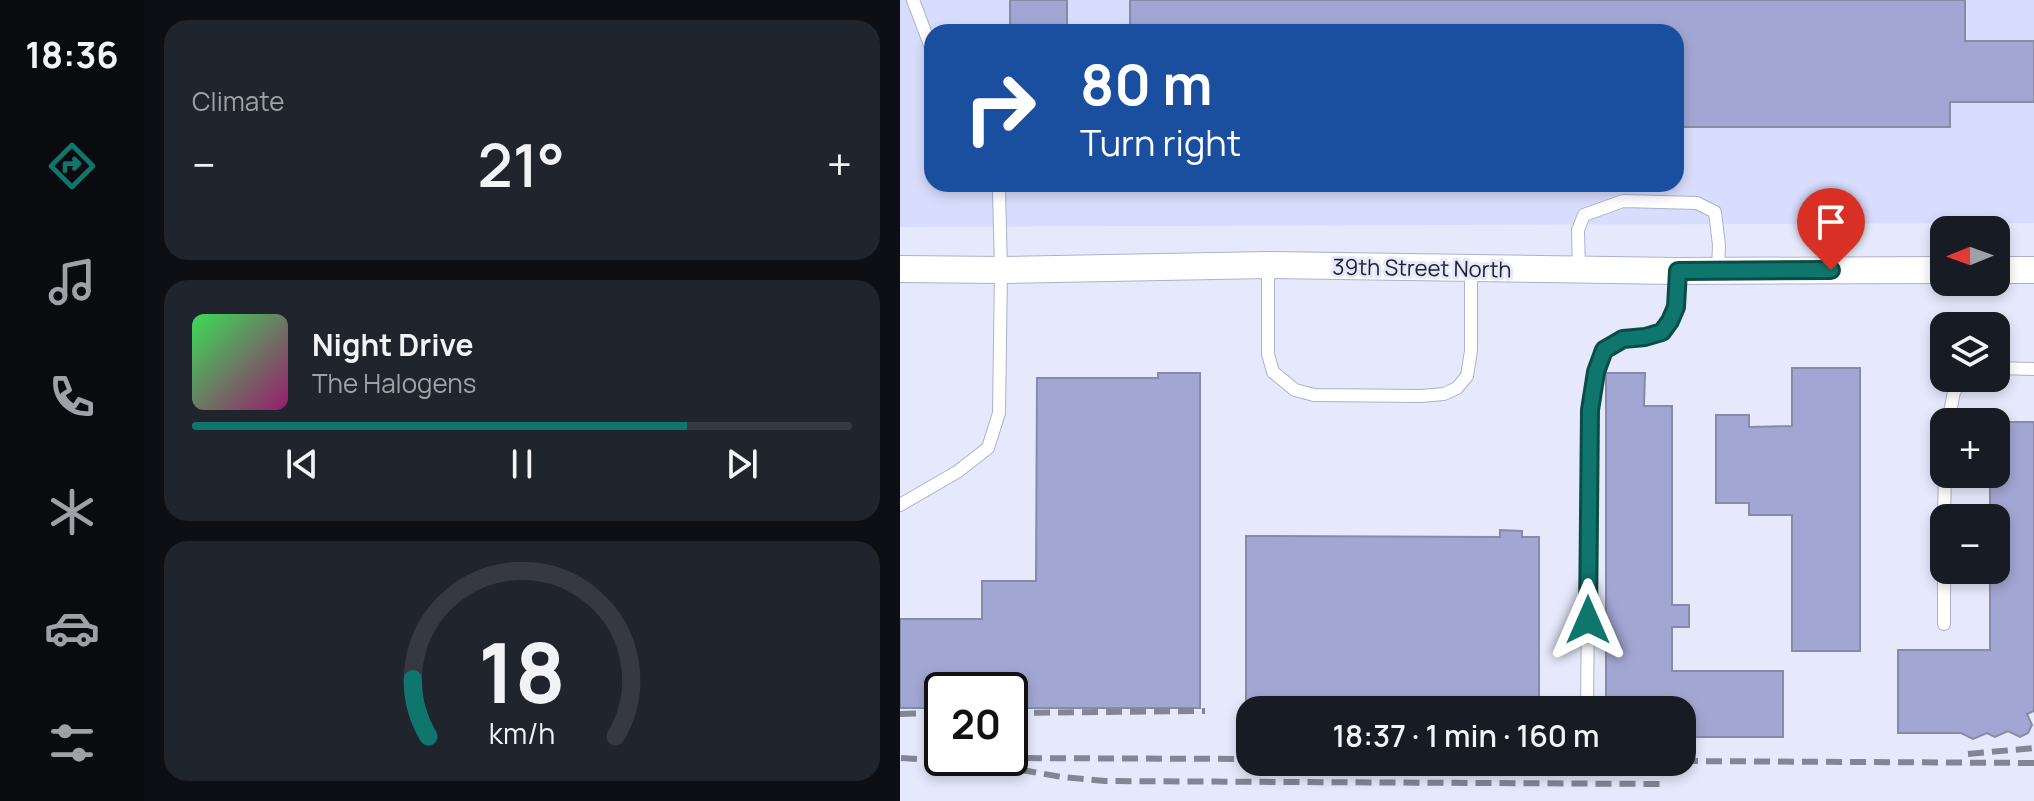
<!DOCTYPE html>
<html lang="en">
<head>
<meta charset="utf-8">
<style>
	body { margin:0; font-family:Manrope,sans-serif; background:#20242c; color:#f1f3f6; height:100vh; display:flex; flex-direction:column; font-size:30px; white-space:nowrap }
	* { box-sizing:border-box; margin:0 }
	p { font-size:26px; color:#9ea1a6 }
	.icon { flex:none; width:44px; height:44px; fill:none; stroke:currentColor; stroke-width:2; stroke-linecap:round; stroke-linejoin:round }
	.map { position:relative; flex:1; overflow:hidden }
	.panel { display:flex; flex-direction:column; gap:20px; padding:20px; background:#0d0f14; width:756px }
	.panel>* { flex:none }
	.guide { position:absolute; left:24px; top:24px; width:760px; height:168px; border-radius:24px; box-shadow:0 4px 12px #0003; background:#1a4fa0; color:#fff; overflow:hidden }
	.needle { width:52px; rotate:269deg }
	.buttons { position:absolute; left:1030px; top:216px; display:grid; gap:16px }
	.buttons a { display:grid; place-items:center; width:80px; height:80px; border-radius:16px; background:#171b24; box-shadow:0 4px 12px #0003; font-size:40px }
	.speed { position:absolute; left:24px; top:672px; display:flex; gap:16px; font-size:40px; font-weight:700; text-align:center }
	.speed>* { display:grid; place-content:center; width:104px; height:104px; border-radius:50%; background:#171b24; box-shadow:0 4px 12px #0003; line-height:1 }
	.speed .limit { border:4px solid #111; border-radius:12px; background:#fff; color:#111 }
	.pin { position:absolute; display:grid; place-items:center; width:68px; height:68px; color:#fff; margin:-82px -34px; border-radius:50% 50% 50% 0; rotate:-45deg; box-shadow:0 0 8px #0007 }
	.pin .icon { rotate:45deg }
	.me { position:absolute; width:88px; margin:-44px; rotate:0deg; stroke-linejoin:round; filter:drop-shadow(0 0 6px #0008) }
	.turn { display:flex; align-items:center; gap:28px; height:168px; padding:0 24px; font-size:36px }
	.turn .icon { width:104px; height:104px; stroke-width:2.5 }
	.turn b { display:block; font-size:56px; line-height:68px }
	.big { font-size:60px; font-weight:600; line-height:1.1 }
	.panel .tile { flex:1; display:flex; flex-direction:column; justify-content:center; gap:12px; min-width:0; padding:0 28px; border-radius:24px; background:#20242c }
	.panel .dial { align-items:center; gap:0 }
	.dial svg { height:208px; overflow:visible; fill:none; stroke:#363941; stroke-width:7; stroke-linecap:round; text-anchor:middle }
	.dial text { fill:#f1f3f6; stroke:none }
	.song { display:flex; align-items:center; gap:24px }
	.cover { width:96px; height:96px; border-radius:12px; background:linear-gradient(135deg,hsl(130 70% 55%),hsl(320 70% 35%)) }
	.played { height:8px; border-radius:4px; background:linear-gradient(90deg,#0f766e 75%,#363941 75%) }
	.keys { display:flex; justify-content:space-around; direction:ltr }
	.heat { display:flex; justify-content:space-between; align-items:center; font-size:44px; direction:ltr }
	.trip { position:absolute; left:336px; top:696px; width:460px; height:80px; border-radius:24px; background:#171b24; box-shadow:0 4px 12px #0003; font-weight:600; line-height:80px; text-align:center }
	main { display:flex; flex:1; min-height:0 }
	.tab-bar { display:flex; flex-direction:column; width:144px; justify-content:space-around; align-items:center; background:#090b0e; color:#9ea1a6 }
	.tab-bar .icon { width:56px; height:56px }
	.tab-bar .on { color:#0f766e }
	.tab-bar b { font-size:36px; color:#f1f3f6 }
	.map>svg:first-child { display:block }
	.built { fill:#d9ddfd; fill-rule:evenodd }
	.building { fill:#a2a6d2; stroke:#888ba8; stroke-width:2 }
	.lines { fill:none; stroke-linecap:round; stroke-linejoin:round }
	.lane-casing { stroke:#adb0cf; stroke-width:14 }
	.street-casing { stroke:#adb0cf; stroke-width:28 }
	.lane { stroke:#fff; stroke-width:12 }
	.street { stroke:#fff; stroke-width:26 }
	.rail { stroke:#838594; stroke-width:6; stroke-dasharray:16 8; stroke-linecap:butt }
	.route-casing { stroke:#0a4d48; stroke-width:20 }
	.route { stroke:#0f766e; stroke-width:14 }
	.labels { text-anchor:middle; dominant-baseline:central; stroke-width:6; stroke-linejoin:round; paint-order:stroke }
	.street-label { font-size:22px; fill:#20212c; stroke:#e6e9fc }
</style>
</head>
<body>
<main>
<nav class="tab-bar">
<b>18:36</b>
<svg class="icon on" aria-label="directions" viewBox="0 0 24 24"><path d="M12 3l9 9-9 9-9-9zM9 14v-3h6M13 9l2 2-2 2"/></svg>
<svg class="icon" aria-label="music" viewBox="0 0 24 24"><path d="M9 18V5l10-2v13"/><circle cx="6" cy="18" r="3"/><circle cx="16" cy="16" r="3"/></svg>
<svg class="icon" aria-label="phone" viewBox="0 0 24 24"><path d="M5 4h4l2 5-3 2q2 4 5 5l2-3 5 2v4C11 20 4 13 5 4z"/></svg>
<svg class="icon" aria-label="climate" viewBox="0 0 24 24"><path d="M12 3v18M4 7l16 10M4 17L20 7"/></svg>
<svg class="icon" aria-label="car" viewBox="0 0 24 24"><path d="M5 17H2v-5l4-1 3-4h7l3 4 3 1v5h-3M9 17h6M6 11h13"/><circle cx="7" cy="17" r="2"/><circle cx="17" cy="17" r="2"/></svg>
<svg class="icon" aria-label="filters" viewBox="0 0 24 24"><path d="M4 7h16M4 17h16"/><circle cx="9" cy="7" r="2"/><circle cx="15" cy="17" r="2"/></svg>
</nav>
<section class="panel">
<div class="tile"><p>Climate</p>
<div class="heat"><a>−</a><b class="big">21°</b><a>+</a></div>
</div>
<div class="tile">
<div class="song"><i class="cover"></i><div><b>Night Drive</b><p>The Halogens</p></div></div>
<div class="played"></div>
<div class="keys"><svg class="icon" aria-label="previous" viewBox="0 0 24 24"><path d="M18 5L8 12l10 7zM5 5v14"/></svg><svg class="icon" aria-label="pause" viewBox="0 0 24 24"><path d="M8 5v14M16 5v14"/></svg><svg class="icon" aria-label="next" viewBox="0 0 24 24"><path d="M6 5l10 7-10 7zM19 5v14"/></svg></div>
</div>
<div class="tile dial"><svg viewBox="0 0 100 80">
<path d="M14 69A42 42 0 1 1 86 69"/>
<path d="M14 69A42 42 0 0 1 8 47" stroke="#0f766e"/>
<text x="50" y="56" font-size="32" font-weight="700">18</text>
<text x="50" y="72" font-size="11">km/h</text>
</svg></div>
</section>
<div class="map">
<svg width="1134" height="801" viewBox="0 0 1134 801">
	<rect width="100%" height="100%" fill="#e6e9fc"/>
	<path class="built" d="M 0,0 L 1134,0 L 1134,223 L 0,227 ZM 32,32 L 776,32 L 776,184 L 32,184 Z"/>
	<g class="building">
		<rect x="110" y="0" width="57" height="32"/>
		<polygon points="230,0 1065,0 1065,41 1134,41 1134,102 1050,102 1050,127 776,127 776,32 230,32"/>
		<polygon points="892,368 960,368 960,651 892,651 892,515 849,515 849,503 816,503 816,415 849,415 849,427 892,426"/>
		<polygon points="258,373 300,373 300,708 110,708 110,690 42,690 42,708 0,708 0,619 82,619 82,581 136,581 137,378 258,378"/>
		<polygon points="706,373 745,373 744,406 772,406 772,605 789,605 789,627 772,627 772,671 883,671 883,737 782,737 782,710 706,710"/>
		<polygon points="1096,422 1134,422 1134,711 1127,714 1132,725 1128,733 1120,737 1108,731 1095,737 1087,733 1073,739 1061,733 998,733 998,650 1090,650 1090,570 1096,570 1096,518 1090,518 1090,474 1096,474"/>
		<polygon points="600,530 622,531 622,537 639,537 639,710 346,710 346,536 600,537"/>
	</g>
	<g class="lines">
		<defs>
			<g id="lane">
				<polyline points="13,0 32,50"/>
				<polyline points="368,265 368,354 373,372 395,390 414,395 521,396 544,394 557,388 567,376 571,351 571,269"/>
				<polyline points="679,270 678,230 684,215 723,201 797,203 815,212 819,245 818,271"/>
				<polyline points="1096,368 1134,369"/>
				<polyline points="1048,422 1054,392 1063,378"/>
				<polyline points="0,505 57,472 88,448 99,413 101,270 99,191 96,184"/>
				<polyline points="1044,518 1045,474"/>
				<polyline points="1044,624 1044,564"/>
				<path d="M 687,710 L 690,410 C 692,396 695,360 705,350 C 711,343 724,339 733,338 C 779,333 775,309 778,271"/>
			</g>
			<g id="street">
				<polyline points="0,269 101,270 368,265 778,271 1044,270"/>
				<polyline points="1096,270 1134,270"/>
			</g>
		</defs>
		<use href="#lane" class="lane-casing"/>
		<use href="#street" class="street-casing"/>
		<use href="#lane" class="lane"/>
		<use href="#street" class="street"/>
		<g class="rail">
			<polyline points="110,713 305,711"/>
			<polyline points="0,714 42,713"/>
			<polyline points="1068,754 1134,748"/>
			<polyline points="1,758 87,764 162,777 205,781 765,784"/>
			<polyline points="102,758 350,759"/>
			<polyline points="782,761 1134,763"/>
		</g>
	</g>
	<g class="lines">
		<defs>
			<polyline id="route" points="688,620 690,410 696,372 704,350 723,339 745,337 762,332 770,321 776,307 778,271 931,270"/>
		</defs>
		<use href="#route" class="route-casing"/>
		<use href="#route" class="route"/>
	</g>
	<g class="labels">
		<g class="street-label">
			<text transform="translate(522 268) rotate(1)">39th Street North</text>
		</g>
	</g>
</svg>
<div class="buttons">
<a><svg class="needle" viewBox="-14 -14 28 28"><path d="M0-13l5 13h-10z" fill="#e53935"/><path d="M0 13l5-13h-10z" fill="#9ea1a6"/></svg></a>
<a><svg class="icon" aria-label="layers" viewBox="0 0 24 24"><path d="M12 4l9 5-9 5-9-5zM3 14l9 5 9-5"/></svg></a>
<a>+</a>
<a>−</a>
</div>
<div class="speed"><div class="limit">20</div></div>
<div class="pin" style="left:931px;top:270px;background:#d93025"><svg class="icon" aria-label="arrive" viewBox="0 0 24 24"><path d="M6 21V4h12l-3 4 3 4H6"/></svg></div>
<svg class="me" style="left:688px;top:620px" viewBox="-20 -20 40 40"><path d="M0-17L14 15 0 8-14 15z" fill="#0f766e" stroke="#fff" stroke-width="4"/></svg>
<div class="trip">18:37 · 1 min · 160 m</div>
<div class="guide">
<div class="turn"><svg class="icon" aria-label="right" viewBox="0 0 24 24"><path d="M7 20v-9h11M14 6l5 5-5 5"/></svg><div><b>80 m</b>Turn right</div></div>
</div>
</div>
</main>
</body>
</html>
